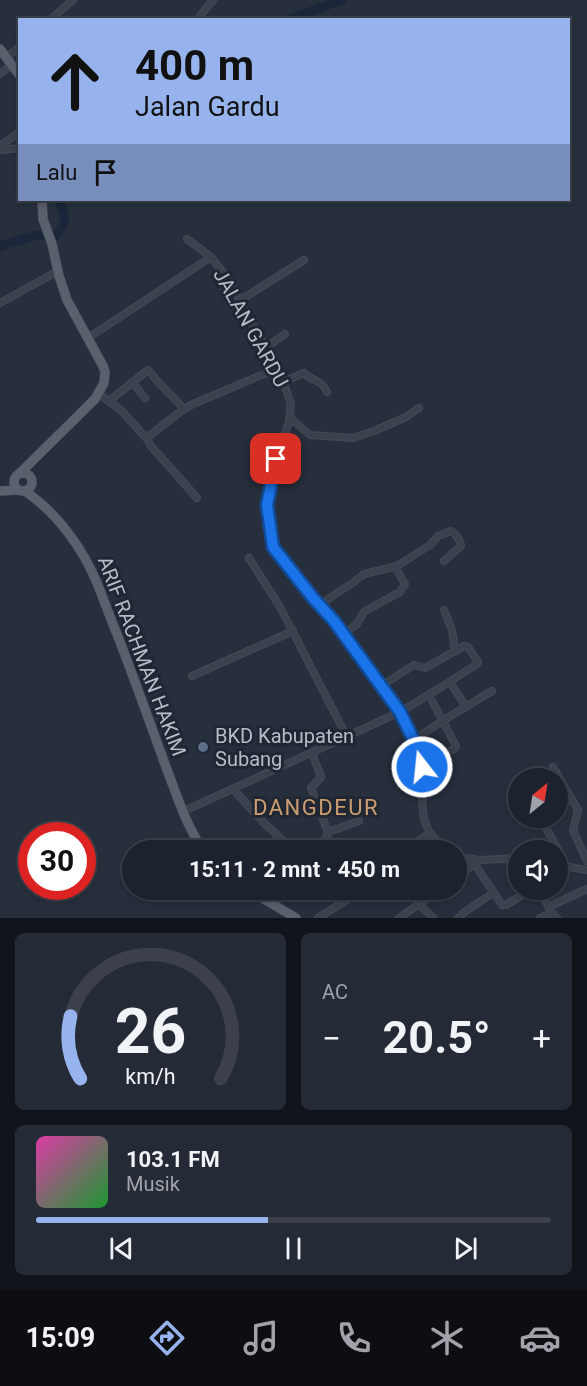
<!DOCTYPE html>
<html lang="id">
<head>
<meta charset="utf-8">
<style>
	body { margin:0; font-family:Roboto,sans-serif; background:#252b36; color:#f1f3f6; height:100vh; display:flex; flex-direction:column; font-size:22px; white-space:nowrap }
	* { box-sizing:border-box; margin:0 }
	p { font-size:20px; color:#a0a4aa }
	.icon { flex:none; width:33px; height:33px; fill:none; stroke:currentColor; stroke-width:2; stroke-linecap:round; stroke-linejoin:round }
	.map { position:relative; height:918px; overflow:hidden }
	.side { display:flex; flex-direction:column; gap:15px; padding:15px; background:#101319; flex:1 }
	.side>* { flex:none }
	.hud { position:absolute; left:18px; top:18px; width:552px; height:183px; border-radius:0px; box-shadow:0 3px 9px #0003,0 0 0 2px #3b404a; background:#97b3ee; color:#111; overflow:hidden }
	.needle { width:39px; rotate:30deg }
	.tools { position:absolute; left:508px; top:768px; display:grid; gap:12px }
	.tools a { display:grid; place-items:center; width:60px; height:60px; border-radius:50%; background:#1d232e; box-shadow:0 3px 9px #0003,0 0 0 2px #3b404a; font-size:30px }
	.speed { position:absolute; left:18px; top:822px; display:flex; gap:12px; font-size:30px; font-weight:700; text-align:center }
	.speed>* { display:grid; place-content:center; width:78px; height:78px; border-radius:50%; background:#1d232e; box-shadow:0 3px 9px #0003,0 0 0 2px #3b404a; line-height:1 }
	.speed .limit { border:9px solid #d22; background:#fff; color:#111 }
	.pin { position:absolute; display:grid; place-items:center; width:51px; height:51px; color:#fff; margin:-26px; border-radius:12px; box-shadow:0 3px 9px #0006 }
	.me { position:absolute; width:66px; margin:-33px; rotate:344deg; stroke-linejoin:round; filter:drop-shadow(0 0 4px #0008) }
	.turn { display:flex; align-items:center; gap:21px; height:126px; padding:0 18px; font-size:27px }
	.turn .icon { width:78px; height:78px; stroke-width:2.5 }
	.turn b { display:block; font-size:42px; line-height:51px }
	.then { display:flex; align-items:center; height:57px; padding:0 18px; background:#0003; gap:12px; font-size:22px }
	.big { font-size:45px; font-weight:700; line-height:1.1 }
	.side .widget { flex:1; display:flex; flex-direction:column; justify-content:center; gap:9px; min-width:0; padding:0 21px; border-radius:9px; background:#252b36 }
	.side .dial { align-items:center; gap:0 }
	.dial svg { height:156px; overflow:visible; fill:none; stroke:#3b404a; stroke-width:7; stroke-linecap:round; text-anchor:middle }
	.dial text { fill:#f1f3f6; stroke:none }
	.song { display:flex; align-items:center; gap:18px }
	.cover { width:72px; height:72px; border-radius:9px; background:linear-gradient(135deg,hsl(320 70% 55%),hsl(130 70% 35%)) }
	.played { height:6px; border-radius:3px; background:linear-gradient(90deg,#97b3ee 45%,#3b404a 45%) }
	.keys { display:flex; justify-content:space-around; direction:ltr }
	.heat { display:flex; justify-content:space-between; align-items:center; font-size:33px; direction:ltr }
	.side .tiles { flex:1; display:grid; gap:15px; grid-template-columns:1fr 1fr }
	.widget:last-child { grid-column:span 2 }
	.trip { position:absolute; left:122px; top:840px; width:345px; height:60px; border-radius:30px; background:#1d232e; box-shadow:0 3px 9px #0003,0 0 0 2px #3b404a; font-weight:700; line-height:60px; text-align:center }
	.menu { display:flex; height:96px; justify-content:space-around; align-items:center; background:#0c0e12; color:#a0a4aa }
	.menu .icon { width:42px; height:42px }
	.menu .active { color:#97b3ee }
	.menu b { font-size:27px; color:#f1f3f6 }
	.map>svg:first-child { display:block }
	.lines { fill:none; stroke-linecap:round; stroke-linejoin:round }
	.river { stroke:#1b263a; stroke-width:9 }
	.minor-casing { stroke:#444b56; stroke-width:8 }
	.primary-casing { stroke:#444b56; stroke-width:10 }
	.minor { stroke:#3b424d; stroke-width:6 }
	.primary { stroke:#59616d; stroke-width:9 }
	.route-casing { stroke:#114b97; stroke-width:15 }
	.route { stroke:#1a73e8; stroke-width:10 }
	.service-dot { fill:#5c6f8a; stroke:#202733; stroke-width:2 }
	.labels { text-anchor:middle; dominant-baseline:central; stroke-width:6; stroke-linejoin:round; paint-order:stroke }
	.street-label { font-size:20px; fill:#b7bdc8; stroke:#202733 }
	.poi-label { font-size:20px; fill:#b7bdc8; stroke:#202733; text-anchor:start }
	.quarter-label { font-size:22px; letter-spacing:1.5px; fill:#cb9d70; stroke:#202733 }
</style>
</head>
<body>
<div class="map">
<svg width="587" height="918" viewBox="0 0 587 918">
	<rect width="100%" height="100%" fill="#272f3d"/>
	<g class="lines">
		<g class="river">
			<polyline points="287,20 342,0"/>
			<path d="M 0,246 L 37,235 L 55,236 C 69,222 65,216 59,200"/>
		</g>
		<defs>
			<g id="minor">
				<polyline points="50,20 73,0"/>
				<polyline points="197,20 213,0"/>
				<polyline points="7,57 20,47"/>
				<polyline points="0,74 12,65"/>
				<polyline points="0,146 20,132"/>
				<polyline points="0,150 20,148"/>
				<polyline points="187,239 211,257 229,280 283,381 291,404 289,422 276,459 267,505 271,542 275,550 313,598 334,621 400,712 443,686 477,664 478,662 468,647 464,646 425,668 414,665 381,686"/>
				<polyline points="239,301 304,260"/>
				<polyline points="0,303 58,271"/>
				<polyline points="88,338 211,257"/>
				<polyline points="265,348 285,334"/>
				<polyline points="132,382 145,398"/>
				<path d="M 283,382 L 304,373 C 312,382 321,378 327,392"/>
				<polyline points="99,394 122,411 145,437 148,437 181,411 193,404 276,369"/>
				<path d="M 109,401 L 148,370 C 153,374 156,381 162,386 C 170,394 177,401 184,409"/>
				<polyline points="290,418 310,435 353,438 374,431 406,417 419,408"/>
				<polyline points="146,437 151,446 197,498"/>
				<polyline points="249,558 280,607 347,737"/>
				<path d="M 319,605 L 354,582 L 364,574 L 397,566 L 430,545 L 438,536 L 451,531 C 455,533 461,541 461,546 L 444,561"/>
				<polyline points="444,610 452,630 455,651"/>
				<polyline points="343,634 356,625 365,611 400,592 405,584 395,567"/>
				<polyline points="192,676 293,631"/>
				<polyline points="450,682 466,707"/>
				<polyline points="414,740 442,721 492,691"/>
				<polyline points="312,753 321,777 311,788 328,832 326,838 315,850"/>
				<polyline points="421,767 454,749 456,746 429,695"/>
				<polyline points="553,767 578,810 573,830 587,861"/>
				<polyline points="233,789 264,823 293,850"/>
				<polyline points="558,796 566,790"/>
				<path d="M 182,812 L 400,712 C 406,726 416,739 420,754 C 429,791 408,826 449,850"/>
				<polyline points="540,818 558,849 563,866"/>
				<polyline points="328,832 359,821"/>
				<polyline points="327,837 336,850"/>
				<polyline points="404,850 430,833"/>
				<polyline points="456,855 465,858 479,860"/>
				<polyline points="474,863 502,905 506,905 530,890"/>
				<polyline points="558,865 587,870"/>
				<polyline points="456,877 480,860 519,858"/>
				<polyline points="413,890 421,902"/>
				<polyline points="545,890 546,893 544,899 552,913 557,918"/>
				<polyline points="270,903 282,890"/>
				<polyline points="419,904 433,918"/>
				<polyline points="548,907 587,889"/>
				<polyline points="318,918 348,899 360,890"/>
				<polyline points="399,918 439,890"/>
				<polyline points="458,918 466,911 493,893"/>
				<polyline points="540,918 552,913"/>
			</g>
			<g id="primary">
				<polyline points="0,49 20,76"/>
				<circle cx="23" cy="482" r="9"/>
				<polyline points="19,474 95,399 104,383 105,372 103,366 67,300 59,276 52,244 43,219 42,200"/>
				<polyline points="0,491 19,490"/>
				<path d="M 25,491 C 57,513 82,547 97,583 C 104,600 110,618 117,634 C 134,678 150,723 166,767 C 177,796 186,825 203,850"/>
				<polyline points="249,890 296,918"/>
			</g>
		</defs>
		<use href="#minor" class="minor-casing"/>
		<use href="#primary" class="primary-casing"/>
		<use href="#minor" class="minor"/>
		<use href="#primary" class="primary"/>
	</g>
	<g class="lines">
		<defs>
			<polyline id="route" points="276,459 267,505 273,547 313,598 334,621 400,712 420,753 422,767"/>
		</defs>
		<use href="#route" class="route-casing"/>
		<use href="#route" class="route"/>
	</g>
	<circle class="service-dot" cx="203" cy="747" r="6"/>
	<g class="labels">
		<g class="street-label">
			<text transform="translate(251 328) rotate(61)">JALAN GARDU</text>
			<text transform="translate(142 656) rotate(69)">ARIF RACHMAN HAKIM</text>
		</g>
		<g class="poi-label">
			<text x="215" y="736">BKD Kabupaten<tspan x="215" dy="23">Subang</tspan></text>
		</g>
		<g class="quarter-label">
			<text x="316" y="807">DANGDEUR</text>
		</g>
	</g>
</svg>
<div class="tools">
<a><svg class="needle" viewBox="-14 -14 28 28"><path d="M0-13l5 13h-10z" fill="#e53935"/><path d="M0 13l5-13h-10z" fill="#a0a4aa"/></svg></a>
<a><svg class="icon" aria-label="sound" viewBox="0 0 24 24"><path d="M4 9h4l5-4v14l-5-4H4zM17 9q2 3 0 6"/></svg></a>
</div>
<div class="speed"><div class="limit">30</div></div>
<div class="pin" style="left:276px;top:459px;background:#d93025"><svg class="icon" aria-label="arrive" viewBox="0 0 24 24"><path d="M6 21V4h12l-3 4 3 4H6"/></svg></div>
<svg class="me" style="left:422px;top:767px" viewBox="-20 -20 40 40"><circle r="17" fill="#1a73e8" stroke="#fff" stroke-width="3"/><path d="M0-11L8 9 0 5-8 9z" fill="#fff"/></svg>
<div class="trip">15:11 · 2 mnt · 450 m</div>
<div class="hud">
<div class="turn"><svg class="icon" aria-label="ahead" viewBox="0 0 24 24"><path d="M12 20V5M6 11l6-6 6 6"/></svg><div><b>400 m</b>Jalan Gardu</div></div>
<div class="then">Lalu<svg class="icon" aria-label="arrive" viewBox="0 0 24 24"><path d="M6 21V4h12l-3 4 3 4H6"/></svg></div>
</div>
</div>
<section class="side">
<div class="tiles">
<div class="widget dial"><svg viewBox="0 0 100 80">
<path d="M14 69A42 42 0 1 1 86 69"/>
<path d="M14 69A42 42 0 0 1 9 37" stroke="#97b3ee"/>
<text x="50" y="56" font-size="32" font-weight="700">26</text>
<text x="50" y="72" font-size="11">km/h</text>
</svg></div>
<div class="widget"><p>AC</p>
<div class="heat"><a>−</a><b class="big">20.5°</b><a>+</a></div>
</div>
<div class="widget">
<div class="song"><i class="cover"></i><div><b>103.1 FM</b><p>Musik</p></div></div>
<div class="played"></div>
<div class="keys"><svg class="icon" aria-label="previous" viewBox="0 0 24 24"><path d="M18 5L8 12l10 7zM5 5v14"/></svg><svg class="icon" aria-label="pause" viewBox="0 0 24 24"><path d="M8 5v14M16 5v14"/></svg><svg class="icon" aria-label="next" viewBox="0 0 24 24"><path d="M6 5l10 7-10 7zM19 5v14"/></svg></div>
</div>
</div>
</section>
<nav class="menu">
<b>15:09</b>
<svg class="icon active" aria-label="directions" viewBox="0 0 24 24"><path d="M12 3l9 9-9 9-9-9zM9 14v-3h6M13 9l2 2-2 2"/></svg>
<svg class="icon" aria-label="music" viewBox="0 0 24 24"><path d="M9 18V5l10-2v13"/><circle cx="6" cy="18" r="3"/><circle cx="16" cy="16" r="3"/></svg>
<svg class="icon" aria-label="phone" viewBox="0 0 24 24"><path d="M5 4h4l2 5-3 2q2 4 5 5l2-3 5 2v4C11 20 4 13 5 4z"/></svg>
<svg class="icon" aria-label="climate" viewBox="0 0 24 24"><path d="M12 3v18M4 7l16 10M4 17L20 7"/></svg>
<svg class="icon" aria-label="car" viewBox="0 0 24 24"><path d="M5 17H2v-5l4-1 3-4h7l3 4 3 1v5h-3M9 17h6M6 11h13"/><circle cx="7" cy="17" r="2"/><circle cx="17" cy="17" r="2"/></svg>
</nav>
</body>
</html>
